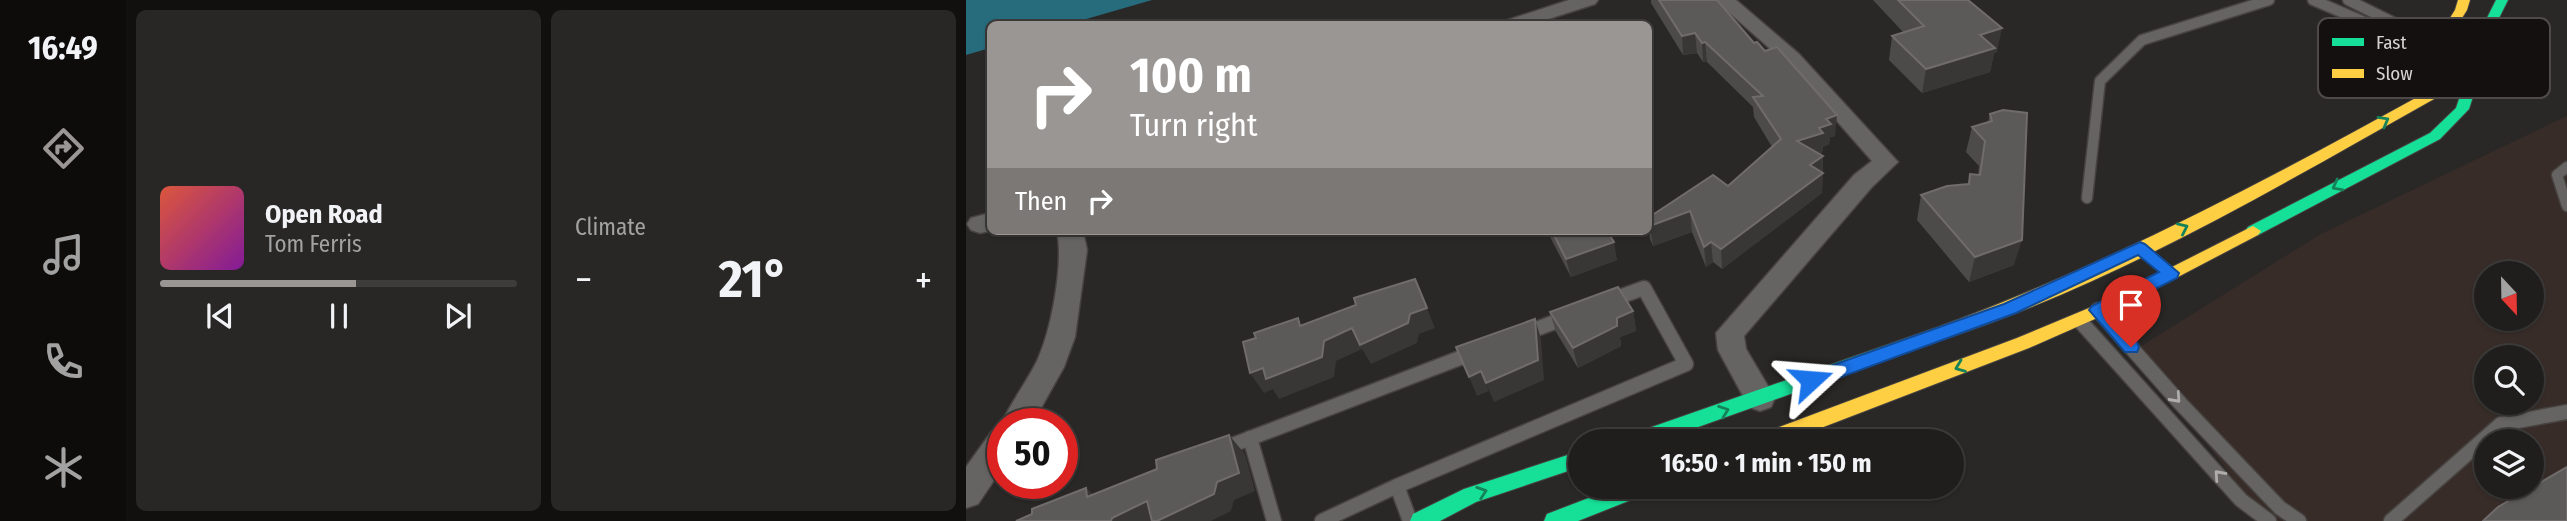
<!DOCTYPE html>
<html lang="en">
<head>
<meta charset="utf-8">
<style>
	body { margin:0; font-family:"Fira Sans Condensed",sans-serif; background:#282725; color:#f1f3f6; height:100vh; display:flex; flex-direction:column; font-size:26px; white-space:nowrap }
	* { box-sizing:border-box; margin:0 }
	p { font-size:23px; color:#a2a2a3 }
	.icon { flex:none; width:38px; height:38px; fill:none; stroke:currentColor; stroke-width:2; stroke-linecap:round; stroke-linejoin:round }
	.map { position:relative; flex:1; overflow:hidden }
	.drawer { display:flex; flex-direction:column; gap:10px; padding:10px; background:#12100f; width:840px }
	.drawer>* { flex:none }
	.banner { position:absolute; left:21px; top:21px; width:665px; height:214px; border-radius:10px; box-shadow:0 2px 5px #0004,0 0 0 2px #3d3c3b; background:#9a9694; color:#fff; overflow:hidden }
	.needle { width:46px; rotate:158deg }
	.fabs { position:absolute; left:1508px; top:261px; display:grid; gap:14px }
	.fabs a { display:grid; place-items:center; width:70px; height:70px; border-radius:50%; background:#201e1c; box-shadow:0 2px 5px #0004,0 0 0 2px #3d3c3b; font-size:35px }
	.speed { position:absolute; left:21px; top:408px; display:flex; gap:14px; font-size:35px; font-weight:700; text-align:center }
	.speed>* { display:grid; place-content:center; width:91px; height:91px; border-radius:50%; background:#201e1c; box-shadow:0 2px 5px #0004,0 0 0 2px #3d3c3b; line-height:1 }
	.speed .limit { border:10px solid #d22; background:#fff; color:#111 }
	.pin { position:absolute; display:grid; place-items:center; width:60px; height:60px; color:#fff; margin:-72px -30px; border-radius:50% 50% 50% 0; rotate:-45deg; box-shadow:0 0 7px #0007 }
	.pin .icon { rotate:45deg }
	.me { position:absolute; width:77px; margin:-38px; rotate:71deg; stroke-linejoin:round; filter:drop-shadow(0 0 5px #0008) }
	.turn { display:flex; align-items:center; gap:24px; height:147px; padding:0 28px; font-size:32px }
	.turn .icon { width:91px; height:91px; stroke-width:2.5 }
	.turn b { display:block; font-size:49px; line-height:60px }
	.then { display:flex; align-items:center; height:66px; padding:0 28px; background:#0003; gap:14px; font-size:26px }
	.big { font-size:52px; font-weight:700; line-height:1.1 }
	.drawer .card { flex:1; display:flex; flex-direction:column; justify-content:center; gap:10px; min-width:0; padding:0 24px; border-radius:10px; background:#282725 }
	.song { display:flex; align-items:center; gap:21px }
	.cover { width:84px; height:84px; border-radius:10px; background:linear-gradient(135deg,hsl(10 70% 55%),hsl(290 70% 35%)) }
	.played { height:7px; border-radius:4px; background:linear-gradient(90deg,#9a9694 55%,#3d3c3b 55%) }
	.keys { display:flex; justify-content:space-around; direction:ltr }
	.heat { display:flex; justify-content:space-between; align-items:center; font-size:38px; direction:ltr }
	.drawer .tiles { flex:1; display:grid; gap:10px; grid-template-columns:repeat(2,1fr) }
	.trip { position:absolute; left:602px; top:429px; width:396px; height:70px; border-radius:35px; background:#201e1c; box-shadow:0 2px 5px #0004,0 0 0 2px #3d3c3b; font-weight:700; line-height:70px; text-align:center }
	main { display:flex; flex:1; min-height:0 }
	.tab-bar { display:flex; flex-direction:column; width:126px; justify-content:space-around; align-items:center; background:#0d0c0b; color:#a2a2a3 }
	.tab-bar .icon { width:49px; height:49px }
	.tab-bar .current { color:#9a9694 }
	.tab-bar b { font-size:32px; color:#f1f3f6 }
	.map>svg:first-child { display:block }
	.built { fill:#372c28; fill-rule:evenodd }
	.water { fill:#266c7c }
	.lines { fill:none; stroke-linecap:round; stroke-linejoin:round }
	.lane-far1-casing { stroke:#464341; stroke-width:13 }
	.lane-casing { stroke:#464341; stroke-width:17 }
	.street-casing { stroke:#464341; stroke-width:3 }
	.fast-casing { stroke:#464341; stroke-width:2 }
	.slow-casing { stroke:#464341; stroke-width:2 }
	.lane-far1 { stroke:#666462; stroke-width:10 }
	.lane { stroke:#666462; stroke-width:14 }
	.street { fill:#666462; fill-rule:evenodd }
	.fast { fill:#16e098; fill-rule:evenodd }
	.slow { fill:#ffcf43; fill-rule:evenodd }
	.wall { fill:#4d4b4a }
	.shaded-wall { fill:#393736 }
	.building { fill:#5c5a58; stroke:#6f6c6b; stroke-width:2 }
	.oneway { stroke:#15825a }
	.oneway2 { stroke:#afacaa }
	.route { fill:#1a73e8; stroke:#114b97; stroke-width:2 }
	.key { fill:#13100f; stroke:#4e4a49; stroke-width:2 }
	.key-label { font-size:19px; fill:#d6d2d0 }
</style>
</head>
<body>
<main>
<nav class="tab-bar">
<b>16:49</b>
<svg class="icon current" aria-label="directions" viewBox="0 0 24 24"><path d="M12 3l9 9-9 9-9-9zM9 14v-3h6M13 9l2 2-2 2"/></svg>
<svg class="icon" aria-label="music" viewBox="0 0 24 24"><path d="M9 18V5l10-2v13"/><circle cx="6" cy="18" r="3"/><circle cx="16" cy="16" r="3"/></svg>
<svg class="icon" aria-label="phone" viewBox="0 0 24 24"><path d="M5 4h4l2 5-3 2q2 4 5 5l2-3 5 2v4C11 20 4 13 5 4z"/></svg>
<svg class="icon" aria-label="climate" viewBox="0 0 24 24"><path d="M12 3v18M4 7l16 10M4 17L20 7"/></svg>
</nav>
<section class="drawer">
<div class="tiles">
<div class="card">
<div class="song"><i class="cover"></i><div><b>Open Road</b><p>Tom Ferris</p></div></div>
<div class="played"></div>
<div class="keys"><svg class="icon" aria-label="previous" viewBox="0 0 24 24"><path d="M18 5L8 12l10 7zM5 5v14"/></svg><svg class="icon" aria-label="pause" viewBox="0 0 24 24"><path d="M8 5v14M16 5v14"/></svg><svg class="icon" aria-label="next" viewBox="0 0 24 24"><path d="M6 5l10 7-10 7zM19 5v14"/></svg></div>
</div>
<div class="card"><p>Climate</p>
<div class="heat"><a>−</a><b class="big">21°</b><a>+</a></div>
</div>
</div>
</section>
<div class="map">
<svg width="1601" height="521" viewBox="0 0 1601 521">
	<rect width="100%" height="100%" fill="#2a2826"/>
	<path class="built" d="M 1601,116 L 1601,521 L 1300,521 L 1169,350 L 1355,234 ZM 1521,273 L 1566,273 L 1566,318 L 1521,318 ZM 1521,357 L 1566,357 L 1566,402 L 1521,402 ZM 1521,441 L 1566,441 L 1566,486 L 1521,486 Z"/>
	<polygon class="water" points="0,0 186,0 103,24 24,24 24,48 0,55"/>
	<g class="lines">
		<defs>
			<g id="lane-far1">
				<polyline points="1347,0 1471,53"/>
				<polyline points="1382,0 1473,45"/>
				<polyline points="1601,167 1591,175 1601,206"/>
				<polyline points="1121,198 1134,81 1176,40 1303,0"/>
			</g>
			<g id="lane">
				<polyline points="1132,310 1214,403 1314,508 1333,521"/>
				<polyline points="1114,321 1275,500 1303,521"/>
				<polyline points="557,334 602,317"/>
				<polyline points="284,438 308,521"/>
				<polyline points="256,449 507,353"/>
				<polyline points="431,486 444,521"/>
				<polyline points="356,521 431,486 720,364 678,288 642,301"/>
				<polyline points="1425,521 1535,424 1601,412"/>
			</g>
			<g id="street">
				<polygon points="603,0 632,0 629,4 567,24 539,24 542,20"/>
				<polygon points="749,0 770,0 833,54 932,162 906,187 778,336 780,349 809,398 805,407 794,411 783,407 752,350 750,333 888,175 906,161 819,62"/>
				<polygon points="24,213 24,231 14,233 5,230 1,224 5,218"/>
				<path d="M 91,231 L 117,231 L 121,250 L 109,337 L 98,367 L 66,424 L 37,424 L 37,467 L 12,504 L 0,508 L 0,467 L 26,431 L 36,428 L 35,424 C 45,403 59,384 70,363 C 85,333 98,264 91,231 Z"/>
			</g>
			<g id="fast">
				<polygon points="1530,0 1542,0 1531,22 1503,109 1474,139 1292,235 1282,235 1279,231 1282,227 1464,133 1490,108 1519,22"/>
				<polygon points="981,324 987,326 989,331 987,336 693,441 661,441 663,435"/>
				<polygon points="614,451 614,467 510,502 474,521 444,521 447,514 498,489"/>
				<polygon points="654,486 688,486 685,492 612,521 578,521 581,514"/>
			</g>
			<g id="slow">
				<path d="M 1492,0 L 1504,0 L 1501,10 L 1479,45 L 1468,99 C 1311,187 1152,282 981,338 L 975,336 L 973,331 L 975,326 C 1143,264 1300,181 1457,94 L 1467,45 L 1489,10 Z"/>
				<polygon points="1287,226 1295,231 1292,235 1147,311 1063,348 821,441 790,441 792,435 1051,338 1135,303"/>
			</g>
		</defs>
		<use href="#lane-far1" class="lane-far1-casing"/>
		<use href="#lane" class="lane-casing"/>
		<use href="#street" class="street-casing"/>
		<use href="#fast" class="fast-casing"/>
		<use href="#slow" class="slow-casing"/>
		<use href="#lane-far1" class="lane-far1"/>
		<use href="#lane" class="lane"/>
		<use href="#street" class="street"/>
		<use href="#fast" class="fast"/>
		<use href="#slow" class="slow"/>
	</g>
	<g class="wall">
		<polygon points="685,0 751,0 788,43 869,136 864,137 863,144 857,147 856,153 853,154 857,156 856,193 756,269 747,262 740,267 726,232 687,246 684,239 682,218 762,186 806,147 788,117 787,107 741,62 737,62 731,53 717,55 685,3"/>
		<polygon points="907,0 1002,0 1031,52 1028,53 1024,72 956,93 923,60 926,36 937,32"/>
		<polygon points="1037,110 1048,265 1003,282 951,220 955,195 1002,184 1004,174 1012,175 1013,166 1000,152 1006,127 1022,122 1024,114"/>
		<polygon points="581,231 641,231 651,260 605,277"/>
		<polygon points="667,311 670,331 654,337 655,346 612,368 590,332 584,312"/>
	</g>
	<g class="shaded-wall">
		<polygon points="1036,28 1031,52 1028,53 1024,72 956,93 960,69 1014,35"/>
		<polygon points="729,33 731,53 717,55 716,36"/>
		<polygon points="739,42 741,62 737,62 736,43"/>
		<polygon points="871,115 869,136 864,137 863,144 857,147 856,153 830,161 831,141 853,128 860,119"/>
		<polygon points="857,156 856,193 756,269 755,249 844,165"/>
		<polygon points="724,211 726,232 687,246 684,226"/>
		<polygon points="1056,240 1048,265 1003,282 1009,257"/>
		<polygon points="648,242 651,260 605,277 600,259"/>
		<polygon points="745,242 747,262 740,267 738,247"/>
		<polygon points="449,279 469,328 453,334 451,343 405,364 396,349 370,361 368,377 313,399 307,389 298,393 284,373 358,341"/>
		<polygon points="667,311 670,331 654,337 655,346 612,368 607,348 651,318"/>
		<polygon points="569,319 575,339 578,380 528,402 520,383"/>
		<polygon points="515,371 523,391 511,396 503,377"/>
		<polygon points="263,435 279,454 289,491 268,500 265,511 245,521 145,521 146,518"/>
		<polygon points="120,488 141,506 121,497"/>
	</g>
	<g class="building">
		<polygon points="693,0 751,0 788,43 791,42 799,51 811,47 871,115 860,119 865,124 853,128 857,133 831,141 857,156 844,165 857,173 755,249 745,242 738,247 724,211 684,226 682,222 682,218 747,175 762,186 815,139 787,97 797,96 739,42 736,43 729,33 716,36"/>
		<polygon points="932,0 1002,0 1036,28 1014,35 1029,48 960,69 926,36 958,26"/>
		<polygon points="1037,110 1061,113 1056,240 1009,257 955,195 981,186 1003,184 1004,174 1014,175 1019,141 1006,127 1026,121 1024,114"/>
		<polygon points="586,231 641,231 648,242 600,259"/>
		<polygon points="449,279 461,308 444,314 442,323 394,345 386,328 358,341 356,357 300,379 297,368 284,373 277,342 290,338 288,333 332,318 334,326 390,305 388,298"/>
		<polygon points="652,287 667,311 651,318 651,326 607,348 584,312"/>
		<polygon points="569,319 572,360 520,383 515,371 503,377 490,347"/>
		<polygon points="263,435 273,473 251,482 248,494 191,521 186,521 181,501 146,518 145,521 50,521 66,514 66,509 120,488 121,497 191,469 190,460"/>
		<polygon points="1601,467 1601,521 1517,521 1532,507"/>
	</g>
	<defs><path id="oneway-chevron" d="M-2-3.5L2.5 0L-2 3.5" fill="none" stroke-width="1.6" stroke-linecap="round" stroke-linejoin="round" transform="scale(1.75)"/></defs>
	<g class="oneway">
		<use href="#oneway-chevron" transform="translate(1418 121) rotate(-29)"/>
		<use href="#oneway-chevron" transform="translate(1371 186) rotate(152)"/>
		<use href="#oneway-chevron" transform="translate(1217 228) rotate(-25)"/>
		<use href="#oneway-chevron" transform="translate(994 367) rotate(159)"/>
		<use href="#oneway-chevron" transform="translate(758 411) rotate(-20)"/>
		<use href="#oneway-chevron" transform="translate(516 492) rotate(-19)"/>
	</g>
	<g class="oneway2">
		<use href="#oneway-chevron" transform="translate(1210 398) rotate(48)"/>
		<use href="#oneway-chevron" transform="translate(1253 475) rotate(-132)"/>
	</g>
	<polygon class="route" points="1174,242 1179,244 1213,273 1211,278 1143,312 1171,342 1173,347 1171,352 1159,352 1123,310 1126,306 1193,272 1172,255 1050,313 845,388 839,386 836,380 839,375 1038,304"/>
	<rect x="1352" y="18" width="232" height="80" rx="10" class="key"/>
	<rect x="1366" y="38" width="32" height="8" fill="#16e098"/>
	<rect x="1366" y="69" width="32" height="9" fill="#ffcf43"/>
	<g class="key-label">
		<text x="1410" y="49">Fast</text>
		<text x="1410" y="80">Slow</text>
	</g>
</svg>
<div class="fabs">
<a><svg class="needle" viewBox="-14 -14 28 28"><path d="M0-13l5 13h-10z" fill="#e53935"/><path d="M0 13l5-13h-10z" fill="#a2a2a3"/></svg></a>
<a><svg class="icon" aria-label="search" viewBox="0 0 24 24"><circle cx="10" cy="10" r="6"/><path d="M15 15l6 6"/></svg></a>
<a><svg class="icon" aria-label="layers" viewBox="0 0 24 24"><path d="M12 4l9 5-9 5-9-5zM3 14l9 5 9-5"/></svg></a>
</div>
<div class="speed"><div class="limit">50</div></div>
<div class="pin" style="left:1165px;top:347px;background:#d93025"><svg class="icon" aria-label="arrive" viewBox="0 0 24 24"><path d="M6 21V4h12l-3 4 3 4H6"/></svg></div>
<svg class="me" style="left:845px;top:380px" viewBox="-20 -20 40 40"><path d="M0-17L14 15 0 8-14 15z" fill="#1a73e8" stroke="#fff" stroke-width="4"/></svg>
<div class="trip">16:50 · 1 min · 150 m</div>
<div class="banner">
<div class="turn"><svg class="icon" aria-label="right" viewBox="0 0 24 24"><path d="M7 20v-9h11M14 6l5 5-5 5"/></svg><div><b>100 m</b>Turn right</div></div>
<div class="then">Then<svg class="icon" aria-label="right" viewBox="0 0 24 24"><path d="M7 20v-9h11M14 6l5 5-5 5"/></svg></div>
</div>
</div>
</main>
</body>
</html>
